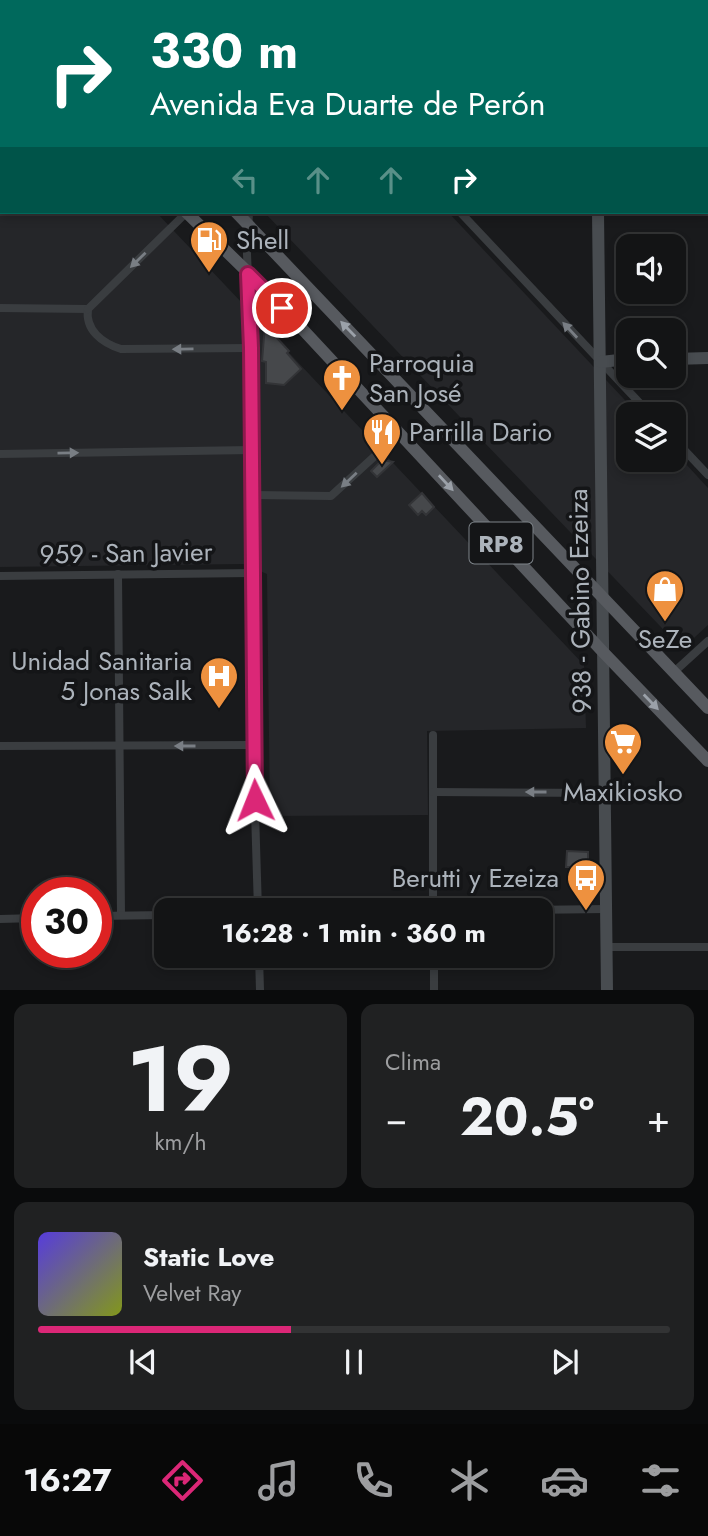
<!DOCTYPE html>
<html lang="es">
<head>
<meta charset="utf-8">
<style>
	body { margin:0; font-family:Jost,sans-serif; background:#202122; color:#f1f3f6; height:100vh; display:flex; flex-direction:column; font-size:26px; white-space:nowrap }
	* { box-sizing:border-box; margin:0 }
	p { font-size:23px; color:#9d9ea0 }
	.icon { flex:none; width:38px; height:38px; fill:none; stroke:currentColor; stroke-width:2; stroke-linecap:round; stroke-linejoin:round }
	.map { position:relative; height:990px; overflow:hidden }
	.panel { display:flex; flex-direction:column; gap:14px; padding:14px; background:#0a0b0c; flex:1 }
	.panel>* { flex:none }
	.guide { position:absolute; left:0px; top:0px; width:709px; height:214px; box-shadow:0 4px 10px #0003,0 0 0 2px #323334; background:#00695c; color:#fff; overflow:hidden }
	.fabs { position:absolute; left:616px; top:234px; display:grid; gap:14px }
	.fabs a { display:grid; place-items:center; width:70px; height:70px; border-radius:14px; background:#131415; box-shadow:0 4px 10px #0003,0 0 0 2px #323334; font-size:35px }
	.speed { position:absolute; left:21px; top:877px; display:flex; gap:14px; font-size:35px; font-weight:700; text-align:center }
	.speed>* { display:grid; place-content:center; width:91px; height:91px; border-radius:50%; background:#131415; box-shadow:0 4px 10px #0003,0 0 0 2px #323334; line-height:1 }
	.speed .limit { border:10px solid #d22; background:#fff; color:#111 }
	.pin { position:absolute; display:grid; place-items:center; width:60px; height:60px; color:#fff; margin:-30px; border:4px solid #fff; border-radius:50%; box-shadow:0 2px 7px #0007 }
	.me { position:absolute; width:77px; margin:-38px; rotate:358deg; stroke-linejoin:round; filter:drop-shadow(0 0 5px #0008) }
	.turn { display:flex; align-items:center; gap:24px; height:147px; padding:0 35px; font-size:32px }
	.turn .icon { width:91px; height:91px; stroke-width:2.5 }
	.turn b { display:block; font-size:49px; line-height:60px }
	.lanes { display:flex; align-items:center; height:66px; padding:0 35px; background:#0003; justify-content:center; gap:35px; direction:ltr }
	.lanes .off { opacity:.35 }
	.big { font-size:52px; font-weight:700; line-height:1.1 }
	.panel .widget { flex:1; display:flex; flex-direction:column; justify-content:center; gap:10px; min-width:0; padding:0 24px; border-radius:14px; background:#202122 }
	.panel .dial { align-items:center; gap:0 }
	.dial b { font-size:91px; line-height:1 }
	.song { display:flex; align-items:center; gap:21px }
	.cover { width:84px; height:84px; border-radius:10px; background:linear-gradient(135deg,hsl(250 70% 55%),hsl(70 70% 35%)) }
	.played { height:7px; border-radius:4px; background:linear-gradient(90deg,#db2777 40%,#323334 40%) }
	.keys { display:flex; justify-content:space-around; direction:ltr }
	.heat { display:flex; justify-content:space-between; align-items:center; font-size:38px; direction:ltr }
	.panel .tiles { flex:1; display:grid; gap:14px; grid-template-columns:1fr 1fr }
	.widget:last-child { grid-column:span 2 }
	.trip { position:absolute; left:154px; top:898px; width:399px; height:70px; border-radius:14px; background:#131415; box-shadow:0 4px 10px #0003,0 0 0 2px #323334; font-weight:700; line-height:70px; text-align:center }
	.menu { display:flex; height:112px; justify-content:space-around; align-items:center; background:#080808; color:#9d9ea0 }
	.menu .icon { width:49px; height:49px }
	.menu .current { color:#db2777 }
	.menu b { font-size:32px; color:#f1f3f6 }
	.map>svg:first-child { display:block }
	.built { fill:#252629 }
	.building { fill:#46484b; stroke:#333437; stroke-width:2 }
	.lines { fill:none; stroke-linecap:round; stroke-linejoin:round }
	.street { stroke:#3a3d40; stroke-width:8 }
	.secondary { stroke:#484c50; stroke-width:12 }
	.primary { stroke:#575a5f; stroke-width:12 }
	.oneway { fill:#797e84 }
	.oneway2 { fill:#9ba1a9 }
	.route-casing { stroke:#8e194d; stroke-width:18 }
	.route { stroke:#db2777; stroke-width:12 }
	.labels { text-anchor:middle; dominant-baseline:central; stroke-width:7; stroke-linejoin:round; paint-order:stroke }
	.shield { fill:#141517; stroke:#7e848a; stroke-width:2 }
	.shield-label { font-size:24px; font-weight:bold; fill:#acb3bb }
	.poi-label { font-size:26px; fill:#acb3bb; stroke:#141517; text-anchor:start }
	.street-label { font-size:26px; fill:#acb3bb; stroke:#141517 }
</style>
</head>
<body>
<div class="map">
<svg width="708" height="990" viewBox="0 0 708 990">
	<rect width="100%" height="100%" fill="#191a1c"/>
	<g class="built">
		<polygon points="61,0 249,0 250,2 63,2"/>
		<polygon points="0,60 2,60 2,212 156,212 584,665 586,728 427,731 428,815 270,816 267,574 243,564 0,567"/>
		<polygon points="264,212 448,212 639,415 628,415 628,460 674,460 674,451 708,488 708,625 682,649"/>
	</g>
	<g class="building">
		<polygon points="265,325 289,351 287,353 301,369 284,385 266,383 266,362 262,361"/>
		<polygon points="382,460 393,462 377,477 371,471"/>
		<polygon points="422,493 434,507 426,515 422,511 418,515 409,505"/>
		<polygon points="567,851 588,852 588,867 566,867"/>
	</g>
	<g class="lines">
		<g class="street">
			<polyline points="248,0 248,2"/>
			<polyline points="258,0 260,2"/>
			<polyline points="423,0 423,2"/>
			<polyline points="707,31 708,31"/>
			<polyline points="707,175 708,175"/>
			<polyline points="249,212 247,254 251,348 253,745 258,910"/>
			<polyline points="460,212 651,415"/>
			<polyline points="0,308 88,309"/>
			<path d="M 88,309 C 85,330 102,343 121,349 L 251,348"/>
			<polyline points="88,309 187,212"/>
			<polyline points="674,439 708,475"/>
			<polyline points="0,454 251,450"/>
			<polyline points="253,495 331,496 399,434"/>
			<polyline points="118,574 121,915"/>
			<polyline points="0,576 252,573"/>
			<polyline points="674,672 708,641"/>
			<polyline points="433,735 433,910"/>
			<polyline points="0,746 253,745"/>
			<polyline points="433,792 604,793"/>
			<polyline points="526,910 606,909"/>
			<polyline points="96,916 166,915"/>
			<polyline points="0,919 37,918"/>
			<polyline points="606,947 708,947"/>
			<polyline points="259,956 260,990"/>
			<polyline points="434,956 434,990"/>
		</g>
		<g class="secondary">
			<polyline points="597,0 597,2"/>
			<polyline points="598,212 607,990"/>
			<polyline points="674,359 708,358"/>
			<polyline points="601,362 628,359"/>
		</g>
		<g class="primary">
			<polyline points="34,0 36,2"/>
			<polyline points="0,13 2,15"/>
			<polyline points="186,212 266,290 604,653 708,761"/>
			<polyline points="236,212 708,708"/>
		</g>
	</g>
	<defs><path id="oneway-solid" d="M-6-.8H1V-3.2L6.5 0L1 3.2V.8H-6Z" transform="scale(1.75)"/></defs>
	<g class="oneway">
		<use href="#oneway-solid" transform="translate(138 260) rotate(136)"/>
		<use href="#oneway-solid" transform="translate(570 330) rotate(-133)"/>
		<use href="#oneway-solid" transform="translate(183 349) rotate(179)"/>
		<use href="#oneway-solid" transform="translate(68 453) rotate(-1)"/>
		<use href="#oneway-solid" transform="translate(349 480) rotate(137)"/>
		<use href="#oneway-solid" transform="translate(185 746) rotate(180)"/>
		<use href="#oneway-solid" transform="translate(536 792) rotate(-180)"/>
	</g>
	<g class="oneway2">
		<use href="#oneway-solid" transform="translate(348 329) rotate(-134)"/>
		<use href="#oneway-solid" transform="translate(446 483) rotate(47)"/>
		<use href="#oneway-solid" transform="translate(651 702) rotate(46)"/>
	</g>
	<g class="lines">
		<defs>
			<polyline id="route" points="255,800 251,348 248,274 282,308"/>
		</defs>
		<use href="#route" class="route-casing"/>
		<use href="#route" class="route"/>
	</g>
	<defs>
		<symbol id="fuel-pin" viewBox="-11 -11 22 30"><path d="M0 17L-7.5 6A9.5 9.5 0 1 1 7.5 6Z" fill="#ee913f" stroke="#141517"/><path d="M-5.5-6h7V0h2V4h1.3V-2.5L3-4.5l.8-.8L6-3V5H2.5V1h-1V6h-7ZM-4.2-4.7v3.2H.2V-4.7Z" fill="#fff"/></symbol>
		<symbol id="church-pin" viewBox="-11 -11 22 30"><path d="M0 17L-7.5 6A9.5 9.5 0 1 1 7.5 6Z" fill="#ee913f" stroke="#141517"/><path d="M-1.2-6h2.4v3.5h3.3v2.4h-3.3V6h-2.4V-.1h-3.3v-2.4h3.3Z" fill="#fff"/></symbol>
		<symbol id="restaurant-pin" viewBox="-11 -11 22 30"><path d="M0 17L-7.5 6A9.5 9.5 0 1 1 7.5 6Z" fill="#ee913f" stroke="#141517"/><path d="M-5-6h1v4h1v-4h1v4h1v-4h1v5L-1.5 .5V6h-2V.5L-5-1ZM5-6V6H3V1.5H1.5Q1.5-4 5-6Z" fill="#fff"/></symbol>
		<symbol id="shop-pin" viewBox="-11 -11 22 30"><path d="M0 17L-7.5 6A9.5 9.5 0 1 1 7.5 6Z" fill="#ee913f" stroke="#141517"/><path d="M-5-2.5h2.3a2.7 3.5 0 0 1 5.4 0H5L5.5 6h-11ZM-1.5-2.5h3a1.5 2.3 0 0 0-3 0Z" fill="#fff"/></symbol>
		<symbol id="hospital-pin" viewBox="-11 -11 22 30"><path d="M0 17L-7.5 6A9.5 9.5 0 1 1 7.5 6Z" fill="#ee913f" stroke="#141517"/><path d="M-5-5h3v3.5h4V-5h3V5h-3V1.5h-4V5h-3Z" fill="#fff"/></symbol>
		<symbol id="supermarket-pin" viewBox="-11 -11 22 30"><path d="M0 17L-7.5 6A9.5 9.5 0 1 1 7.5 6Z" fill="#ee913f" stroke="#141517"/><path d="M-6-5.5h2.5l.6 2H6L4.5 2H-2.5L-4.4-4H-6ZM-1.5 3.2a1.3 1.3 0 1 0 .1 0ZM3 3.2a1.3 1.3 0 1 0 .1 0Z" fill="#fff"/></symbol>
		<symbol id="bus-pin" viewBox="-11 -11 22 30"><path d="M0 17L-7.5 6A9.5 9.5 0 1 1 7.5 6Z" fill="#ee913f" stroke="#141517"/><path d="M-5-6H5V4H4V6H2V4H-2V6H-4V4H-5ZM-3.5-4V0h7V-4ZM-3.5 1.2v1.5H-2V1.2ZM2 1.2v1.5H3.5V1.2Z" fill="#fff"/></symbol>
	</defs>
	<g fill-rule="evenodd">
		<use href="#fuel-pin" x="187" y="218" width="44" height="60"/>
		<use href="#church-pin" x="320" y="356" width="44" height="60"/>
		<use href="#restaurant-pin" x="360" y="410" width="44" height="60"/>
		<use href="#shop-pin" x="643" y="567" width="44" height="60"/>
		<use href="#hospital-pin" x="197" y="654" width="44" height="60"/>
		<use href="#supermarket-pin" x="601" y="720" width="44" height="60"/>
		<use href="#bus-pin" x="564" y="856" width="44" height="60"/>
	</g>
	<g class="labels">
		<rect class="shield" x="469.5" y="522.5" width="63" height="41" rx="5"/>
		<g class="shield-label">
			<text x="501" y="543">RP8</text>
		</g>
		<g class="poi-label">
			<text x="236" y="240">Shell</text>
			<text x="369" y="363">Parroquia<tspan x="369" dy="30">San José</tspan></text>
			<text x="409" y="432">Parrilla Dario</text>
			<text x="665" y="639" text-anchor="middle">SeZe</text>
			<text x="192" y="661" text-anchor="end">Unidad Sanitaria<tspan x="192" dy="30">5 Jonas Salk</tspan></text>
			<text x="623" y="792" text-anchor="middle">Maxikiosko</text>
			<text x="559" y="878" text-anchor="end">Berutti y Ezeiza</text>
		</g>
		<g class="street-label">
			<text transform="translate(126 553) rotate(-1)">959 - San Javier</text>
			<text transform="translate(580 601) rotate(-91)">938 - Gabino Ezeiza</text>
		</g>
	</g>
</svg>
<div class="fabs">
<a><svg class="icon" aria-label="sound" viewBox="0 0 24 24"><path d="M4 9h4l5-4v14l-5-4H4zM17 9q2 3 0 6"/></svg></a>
<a><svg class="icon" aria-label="search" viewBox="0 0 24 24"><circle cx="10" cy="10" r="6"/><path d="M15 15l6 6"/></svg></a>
<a><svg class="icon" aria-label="layers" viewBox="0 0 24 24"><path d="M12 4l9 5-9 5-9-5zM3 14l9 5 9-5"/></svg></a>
</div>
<div class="speed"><div class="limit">30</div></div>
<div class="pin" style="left:282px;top:308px;background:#d93025"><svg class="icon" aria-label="arrive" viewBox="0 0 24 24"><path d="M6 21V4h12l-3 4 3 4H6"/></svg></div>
<svg class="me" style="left:255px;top:800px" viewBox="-20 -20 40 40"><path d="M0-17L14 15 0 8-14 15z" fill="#db2777" stroke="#fff" stroke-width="4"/></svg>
<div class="trip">16:28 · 1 min · 360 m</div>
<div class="guide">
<div class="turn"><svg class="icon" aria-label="right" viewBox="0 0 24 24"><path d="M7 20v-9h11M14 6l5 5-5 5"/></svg><div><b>330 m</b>Avenida Eva Duarte de Perón</div></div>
<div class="lanes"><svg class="icon off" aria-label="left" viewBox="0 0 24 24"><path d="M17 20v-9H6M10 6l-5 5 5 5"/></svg><svg class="icon off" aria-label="ahead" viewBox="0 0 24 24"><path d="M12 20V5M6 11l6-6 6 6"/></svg><svg class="icon off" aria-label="ahead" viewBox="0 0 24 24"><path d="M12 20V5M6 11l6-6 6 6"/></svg><svg class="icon" aria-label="right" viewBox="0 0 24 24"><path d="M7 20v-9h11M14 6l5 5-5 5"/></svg></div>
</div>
</div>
<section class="panel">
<div class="tiles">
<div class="widget dial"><b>19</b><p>km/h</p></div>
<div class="widget"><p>Clima</p>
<div class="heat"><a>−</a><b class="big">20.5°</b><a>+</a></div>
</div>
<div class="widget">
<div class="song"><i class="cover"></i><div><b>Static Love</b><p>Velvet Ray</p></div></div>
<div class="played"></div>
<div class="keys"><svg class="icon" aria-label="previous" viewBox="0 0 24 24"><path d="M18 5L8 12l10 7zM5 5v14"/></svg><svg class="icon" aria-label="pause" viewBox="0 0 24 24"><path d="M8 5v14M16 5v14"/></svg><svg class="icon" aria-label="next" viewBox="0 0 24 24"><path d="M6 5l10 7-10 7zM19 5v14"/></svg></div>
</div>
</div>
</section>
<nav class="menu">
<b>16:27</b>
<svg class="icon current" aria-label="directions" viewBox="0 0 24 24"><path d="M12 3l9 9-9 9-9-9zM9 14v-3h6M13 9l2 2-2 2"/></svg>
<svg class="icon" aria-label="music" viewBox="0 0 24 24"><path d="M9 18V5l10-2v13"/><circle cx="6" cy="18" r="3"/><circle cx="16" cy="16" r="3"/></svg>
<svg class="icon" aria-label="phone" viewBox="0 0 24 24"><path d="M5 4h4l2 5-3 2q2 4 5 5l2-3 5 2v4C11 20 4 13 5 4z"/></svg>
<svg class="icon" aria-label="climate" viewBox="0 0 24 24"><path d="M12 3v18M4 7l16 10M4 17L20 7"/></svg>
<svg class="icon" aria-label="car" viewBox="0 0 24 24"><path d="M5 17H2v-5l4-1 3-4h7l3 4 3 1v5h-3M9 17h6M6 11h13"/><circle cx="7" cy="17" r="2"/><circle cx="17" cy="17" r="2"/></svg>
<svg class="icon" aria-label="filters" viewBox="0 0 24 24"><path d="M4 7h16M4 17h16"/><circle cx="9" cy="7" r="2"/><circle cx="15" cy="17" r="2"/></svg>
</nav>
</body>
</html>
